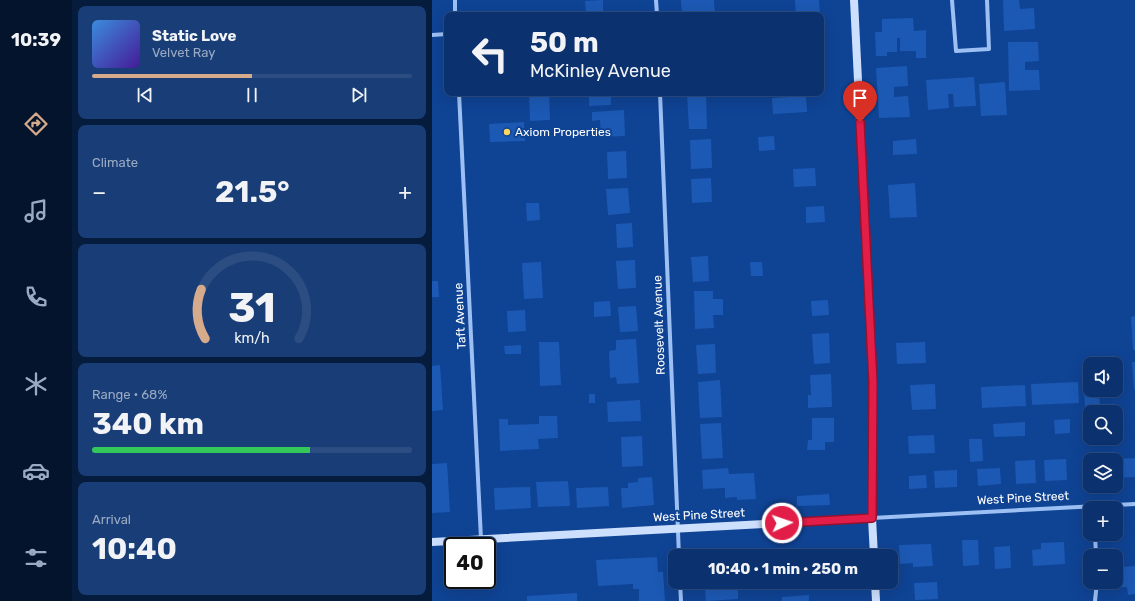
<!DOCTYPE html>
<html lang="en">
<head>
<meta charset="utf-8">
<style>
	body { margin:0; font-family:Rubik,sans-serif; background:#193e77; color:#f1f3f6; height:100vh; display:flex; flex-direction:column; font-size:15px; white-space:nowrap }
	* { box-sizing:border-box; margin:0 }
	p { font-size:13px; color:#9aaac3 }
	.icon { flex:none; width:22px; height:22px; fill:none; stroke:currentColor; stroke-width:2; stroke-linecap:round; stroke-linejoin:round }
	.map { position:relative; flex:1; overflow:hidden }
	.sheet { display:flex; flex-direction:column; gap:6px; padding:6px; background:#061c3d; width:360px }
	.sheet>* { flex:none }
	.top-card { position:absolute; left:12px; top:12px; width:380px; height:84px; border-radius:8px; box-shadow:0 4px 16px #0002,0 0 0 1px #2b4d82; background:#0b326f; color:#f1f3f6; overflow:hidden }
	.controls { position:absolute; left:651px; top:357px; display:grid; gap:8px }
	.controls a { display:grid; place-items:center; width:40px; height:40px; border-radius:8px; background:#0b326f; box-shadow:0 4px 16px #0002,0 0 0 1px #2b4d82; font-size:20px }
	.speed { position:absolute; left:12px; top:537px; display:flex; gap:8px; font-size:20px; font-weight:700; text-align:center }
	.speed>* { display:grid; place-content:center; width:52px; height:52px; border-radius:50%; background:#0b326f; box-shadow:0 4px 16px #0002,0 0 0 1px #2b4d82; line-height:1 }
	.speed .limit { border:2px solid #111; border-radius:6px; background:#fff; color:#111 }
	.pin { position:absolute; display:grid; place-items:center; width:34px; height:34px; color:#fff; margin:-41px -17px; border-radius:50% 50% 50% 0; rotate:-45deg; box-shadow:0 0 4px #0007 }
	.pin .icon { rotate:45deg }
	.me { position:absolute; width:44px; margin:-22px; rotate:87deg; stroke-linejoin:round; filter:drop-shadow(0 0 3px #0008) }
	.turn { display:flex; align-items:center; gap:14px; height:84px; padding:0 20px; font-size:18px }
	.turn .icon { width:52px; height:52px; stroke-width:2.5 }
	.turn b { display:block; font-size:28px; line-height:34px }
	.big { font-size:30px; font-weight:700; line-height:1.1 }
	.sheet .widget { flex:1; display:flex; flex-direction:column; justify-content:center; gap:6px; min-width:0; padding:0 14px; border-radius:8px; background:#193e77 }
	.sheet .dial { align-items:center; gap:0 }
	.dial svg { height:104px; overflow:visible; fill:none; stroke:#2b4d82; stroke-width:7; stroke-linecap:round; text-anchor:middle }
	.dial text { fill:#f1f3f6; stroke:none }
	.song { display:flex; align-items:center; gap:12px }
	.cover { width:48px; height:48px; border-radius:6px; background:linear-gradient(135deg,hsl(210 70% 55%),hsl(260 70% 35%)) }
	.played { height:4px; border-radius:2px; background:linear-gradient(90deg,#d6ab8b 50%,#2b4d82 50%) }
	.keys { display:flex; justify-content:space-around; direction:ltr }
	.heat { display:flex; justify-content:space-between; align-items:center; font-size:22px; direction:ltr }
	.charge { height:6px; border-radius:3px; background:linear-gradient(90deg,#34c759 68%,#2b4d82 0) }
	.trip { position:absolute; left:236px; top:549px; width:230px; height:40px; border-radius:8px; background:#0b326f; box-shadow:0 4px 16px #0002,0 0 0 1px #2b4d82; font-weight:700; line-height:40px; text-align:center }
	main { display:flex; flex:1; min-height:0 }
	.tab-bar { display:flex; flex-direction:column; width:72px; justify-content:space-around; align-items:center; background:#04142c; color:#9aaac3 }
	.tab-bar .icon { width:28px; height:28px }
	.tab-bar .selected { color:#d6ab8b }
	.tab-bar b { font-size:18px; color:#f1f3f6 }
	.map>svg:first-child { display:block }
	.building { fill:#1c59b4 }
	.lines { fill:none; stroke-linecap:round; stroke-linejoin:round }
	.street { stroke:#9cc0f4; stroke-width:4 }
	.secondary { stroke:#ccdffd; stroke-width:8 }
	.route-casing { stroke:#92132f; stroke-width:10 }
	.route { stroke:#e11d48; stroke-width:7 }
	.poi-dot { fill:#ffd75f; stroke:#0f4394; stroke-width:1.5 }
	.labels { text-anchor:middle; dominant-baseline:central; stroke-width:4; stroke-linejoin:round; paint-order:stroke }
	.poi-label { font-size:12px; fill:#fff; stroke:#0f4394; text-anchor:start }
	.street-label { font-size:12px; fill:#fff; stroke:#0f4394 }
</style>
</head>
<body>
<main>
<nav class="tab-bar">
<b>10:39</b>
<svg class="icon selected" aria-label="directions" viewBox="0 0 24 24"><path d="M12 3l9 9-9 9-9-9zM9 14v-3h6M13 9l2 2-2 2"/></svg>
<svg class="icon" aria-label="music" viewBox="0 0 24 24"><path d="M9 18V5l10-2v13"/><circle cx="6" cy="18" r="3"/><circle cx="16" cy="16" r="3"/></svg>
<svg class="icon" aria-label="phone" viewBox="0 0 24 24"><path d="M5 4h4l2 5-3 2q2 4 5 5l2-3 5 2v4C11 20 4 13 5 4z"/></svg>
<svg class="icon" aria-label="climate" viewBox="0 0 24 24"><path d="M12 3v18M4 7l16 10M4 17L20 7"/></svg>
<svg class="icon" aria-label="car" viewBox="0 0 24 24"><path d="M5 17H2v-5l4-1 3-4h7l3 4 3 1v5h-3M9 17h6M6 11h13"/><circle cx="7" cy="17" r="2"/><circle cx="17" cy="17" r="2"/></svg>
<svg class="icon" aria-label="filters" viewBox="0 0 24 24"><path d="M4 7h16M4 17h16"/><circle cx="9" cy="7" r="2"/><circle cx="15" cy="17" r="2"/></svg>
</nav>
<section class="sheet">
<div class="widget">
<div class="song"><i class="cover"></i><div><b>Static Love</b><p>Velvet Ray</p></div></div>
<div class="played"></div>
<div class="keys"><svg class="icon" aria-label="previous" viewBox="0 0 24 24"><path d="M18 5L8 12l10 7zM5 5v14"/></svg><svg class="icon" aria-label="pause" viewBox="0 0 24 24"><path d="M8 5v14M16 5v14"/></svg><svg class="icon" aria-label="next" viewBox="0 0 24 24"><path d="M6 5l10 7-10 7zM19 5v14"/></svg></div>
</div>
<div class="widget"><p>Climate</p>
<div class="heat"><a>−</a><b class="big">21.5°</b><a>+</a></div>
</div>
<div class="widget dial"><svg viewBox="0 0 100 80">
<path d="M14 69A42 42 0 1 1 86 69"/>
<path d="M14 69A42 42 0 0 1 11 31" stroke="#d6ab8b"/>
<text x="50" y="56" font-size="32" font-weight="700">31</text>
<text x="50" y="72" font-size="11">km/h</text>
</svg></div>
<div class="widget"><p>Range · 68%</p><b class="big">340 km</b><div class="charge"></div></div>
<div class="widget"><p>Arrival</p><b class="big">10:40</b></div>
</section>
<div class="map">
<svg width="703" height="601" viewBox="0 0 703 601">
	<rect width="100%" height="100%" fill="#0f4394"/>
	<g class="building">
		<polygon points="171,0 171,13 187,13 187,15 154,15 153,1"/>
		<polygon points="249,0 282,0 283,15 250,15"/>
		<polygon points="363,0 387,0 388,15 364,15"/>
		<polygon points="571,0 587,0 588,9 602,8 603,29 572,31"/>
		<polygon points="68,11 69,15 44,15 43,12"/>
		<polygon points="481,18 482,31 494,30 494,58 484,58 484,51 468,51 468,38 465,38 465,52 455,52 455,56 444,56 443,32 450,32 450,19"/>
		<polygon points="576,42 606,42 607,61 593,62 593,70 607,70 608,90 577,91"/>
		<polygon points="475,66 476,86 462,87 462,97 476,96 478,117 447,118 444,68"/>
		<polygon points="542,77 544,106 522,107 521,94 516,94 517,108 496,110 494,80"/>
		<polygon points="573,82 575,115 549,116 547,84"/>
		<polygon points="97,93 117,93 118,120 98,121"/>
		<polygon points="157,93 179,93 179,105 157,106"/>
		<polygon points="255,93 274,93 275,129 257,129"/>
		<polygon points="374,96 375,112 341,114 340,98"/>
		<polygon points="192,110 193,136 169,137 168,120 160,121 160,112"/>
		<polygon points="92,122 93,141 58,142 57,124"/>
		<polygon points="342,136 343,150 327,151 326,137"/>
		<polygon points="279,139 280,168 259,169 258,140"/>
		<polygon points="484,139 485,154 461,155 461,141"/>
		<polygon points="194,151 195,178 176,179 175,152"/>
		<polygon points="383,168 384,186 362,187 361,169"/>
		<polygon points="279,178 280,202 260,203 259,179"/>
		<polygon points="483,183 485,217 458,218 456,185"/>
		<polygon points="196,188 198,213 176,215 174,189"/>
		<polygon points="94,203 107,203 108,220 95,221"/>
		<polygon points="392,206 393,222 374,223 374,207"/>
		<polygon points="200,223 201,247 185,248 184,224"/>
		<polygon points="276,256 277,281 261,282 259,257"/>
		<polygon points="203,260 204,288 186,289 184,261"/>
		<polygon points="109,262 111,298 92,299 90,263"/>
		<polygon points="318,262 330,262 331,276 319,276"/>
		<polygon points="0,281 6,281 7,297 0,297"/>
		<polygon points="262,291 281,291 281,299 291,299 291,315 281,315 282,328 263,329"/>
		<polygon points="396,300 397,315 380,316 379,301"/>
		<polygon points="178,301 179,316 162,317 162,302"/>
		<polygon points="204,306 206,331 188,332 186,307"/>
		<polygon points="93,310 94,331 76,332 75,311"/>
		<polygon points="703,316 703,350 701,350 699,317"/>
		<polygon points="397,333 398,363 382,364 380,334"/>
		<polygon points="204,339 207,383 185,384 184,377 178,378 177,351 184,350 184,340"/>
		<polygon points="107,342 127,342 129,385 108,386"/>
		<polygon points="493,342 494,363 465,364 464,343"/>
		<polygon points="283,344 284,373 266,374 264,345"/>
		<polygon points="89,345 89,354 73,354 72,346"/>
		<polygon points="700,362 703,362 703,390 702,390"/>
		<polygon points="8,365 11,410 0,411 0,366"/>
		<polygon points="399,374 400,407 376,408 376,395 379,395 378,375"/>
		<polygon points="288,380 290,417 268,418 266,382"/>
		<polygon points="646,382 647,403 600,405 599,384"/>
		<polygon points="503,384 504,409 480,410 478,385"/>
		<polygon points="593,385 594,406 550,408 549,387"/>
		<polygon points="652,385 658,385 658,390 667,390 668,408 653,408"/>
		<rect x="157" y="394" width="6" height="9"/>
		<polygon points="208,400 209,421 176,422 175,402"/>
		<polygon points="107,416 125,416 126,438 106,439 107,449 68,451 67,419 76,419 76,425 107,424"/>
		<polygon points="380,418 402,418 402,442 393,442 393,450 375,450 376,440 380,440"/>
		<polygon points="638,419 638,433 623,434 622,420"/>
		<polygon points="593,422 593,436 562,437 561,424"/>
		<polygon points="289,423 291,458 270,459 268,424"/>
		<polygon points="502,435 503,453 477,454 476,436"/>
		<polygon points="210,436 211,466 190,467 189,437"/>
		<polygon points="537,439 550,439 551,461 538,462"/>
		<polygon points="675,457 675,460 658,460 658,478 654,478 652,458"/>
		<polygon points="703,458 703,477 684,478 684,459"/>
		<polygon points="634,459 635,480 613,481 612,460"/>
		<polygon points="603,460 604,483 584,484 583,461"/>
		<polygon points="15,463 18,512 0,513 0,464"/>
		<polygon points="296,468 297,474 322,473 324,499 305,500 305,497 293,498 293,488 271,489 270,470"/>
		<polygon points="568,468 569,484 546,486 545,469"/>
		<polygon points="525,470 525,487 503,488 502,471"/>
		<polygon points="494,475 495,488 477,489 477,476"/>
		<polygon points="220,477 222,505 190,508 189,488 196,488 196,483 206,482 206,478"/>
		<polygon points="136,481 138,506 106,507 104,482"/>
		<polygon points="98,487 99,508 63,510 62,488"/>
		<polygon points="176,487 177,506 145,508 144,488"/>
		<polygon points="397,494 398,505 365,506 365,496"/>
		<polygon points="530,540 546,540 547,565 531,566"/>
		<polygon points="632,542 633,564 601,566 600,550 609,549 609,543"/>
		<polygon points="499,544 501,566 481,567 481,563 468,564 467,545"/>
		<polygon points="578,546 579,568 563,569 562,547"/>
		<polygon points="405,551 406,556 364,556 364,553"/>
		<polygon points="323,552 323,556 276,556 276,555"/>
		<polygon points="225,557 226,572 231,572 233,601 207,601 207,589 201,589 201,584 166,586 164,560"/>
		<polygon points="703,566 703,594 696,595 695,587 689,587 688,567"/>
		<polygon points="505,582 506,599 483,600 482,583"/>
		<polygon points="306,587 306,599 274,601 273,589"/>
		<polygon points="145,593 145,601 95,601 95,596"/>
		<polygon points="377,595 377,601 350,601 350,597"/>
	</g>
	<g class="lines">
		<g class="street">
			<polyline points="23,0 23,15"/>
			<polyline points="224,0 225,15"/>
			<polyline points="520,0 524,51 557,49 555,0"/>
			<polyline points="0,35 15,34"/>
			<polyline points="27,93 49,539"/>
			<polyline points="228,93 247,556"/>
			<polyline points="440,518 703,504"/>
			<polyline points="663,534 664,556"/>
			<polyline points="248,582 249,601"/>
			<polyline points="663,601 665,582"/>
		</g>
		<g class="secondary">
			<polyline points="422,0 441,383 440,518 442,556"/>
			<polyline points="0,542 440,518"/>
			<polyline points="443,582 444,601"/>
		</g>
	</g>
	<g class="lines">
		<defs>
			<polyline id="route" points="350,523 440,518 441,383 428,122"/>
		</defs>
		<use href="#route" class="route-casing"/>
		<use href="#route" class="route"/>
	</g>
	<circle class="poi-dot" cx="75" cy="132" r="4"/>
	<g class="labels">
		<g class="poi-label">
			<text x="83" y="132">Axiom Properties</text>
		</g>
		<g class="street-label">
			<text transform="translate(28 316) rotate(-93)">Taft Avenue</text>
			<text transform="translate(227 325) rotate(-92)">Roosevelt Avenue</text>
			<text transform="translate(591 498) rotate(-3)">West Pine Street</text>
			<text transform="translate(267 515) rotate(-3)">West Pine Street</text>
		</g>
	</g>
</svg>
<div class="controls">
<a><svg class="icon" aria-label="sound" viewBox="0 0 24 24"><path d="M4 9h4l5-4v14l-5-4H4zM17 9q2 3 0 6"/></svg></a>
<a><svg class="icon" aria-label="search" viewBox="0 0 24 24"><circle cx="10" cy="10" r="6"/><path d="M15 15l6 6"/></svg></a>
<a><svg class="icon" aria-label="layers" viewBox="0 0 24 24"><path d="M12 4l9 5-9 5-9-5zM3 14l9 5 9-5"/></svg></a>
<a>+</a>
<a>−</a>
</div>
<div class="speed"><div class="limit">40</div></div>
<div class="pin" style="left:428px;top:122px;background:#d93025"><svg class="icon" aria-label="arrive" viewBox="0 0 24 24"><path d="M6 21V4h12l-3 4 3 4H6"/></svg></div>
<svg class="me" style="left:350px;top:523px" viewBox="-20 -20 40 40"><circle r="17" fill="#e11d48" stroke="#fff" stroke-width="3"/><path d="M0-11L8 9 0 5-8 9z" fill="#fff"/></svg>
<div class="trip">10:40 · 1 min · 250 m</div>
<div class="top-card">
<div class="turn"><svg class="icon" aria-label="left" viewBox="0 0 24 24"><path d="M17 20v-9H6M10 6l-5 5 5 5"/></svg><div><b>50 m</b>McKinley Avenue</div></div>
</div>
</div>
</main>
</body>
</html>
